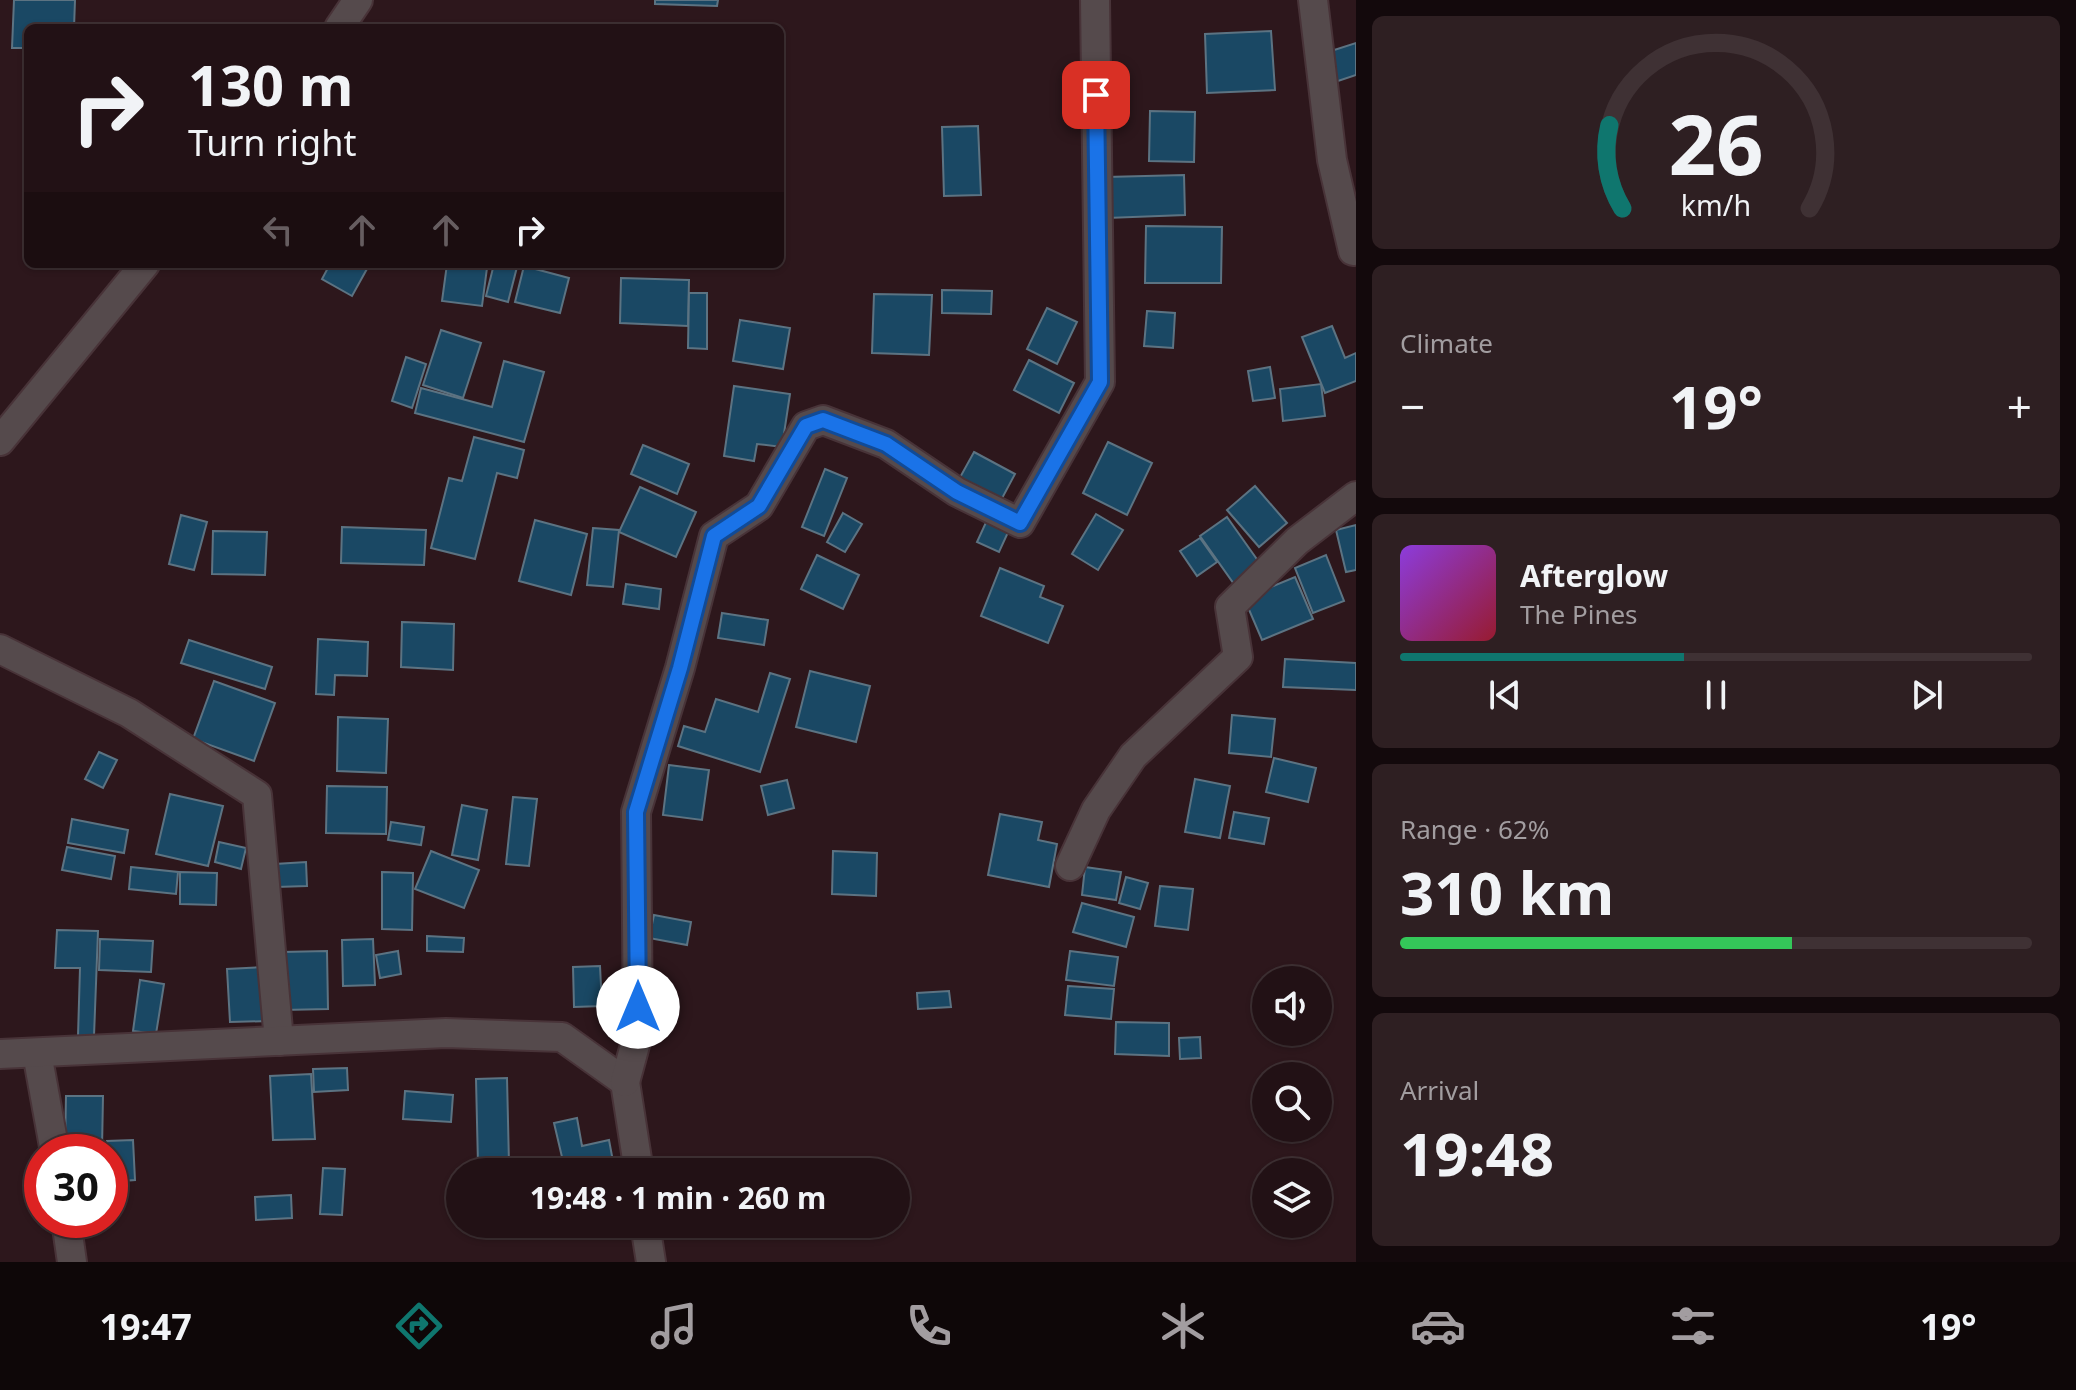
<!DOCTYPE html>
<html lang="en">
<head>
<meta charset="utf-8">
<style>
	body { margin:0; font-family:"Noto Sans",sans-serif; background:#2e1f22; color:#f1f3f6; height:100vh; display:flex; flex-direction:column; font-size:30px; white-space:nowrap }
	* { box-sizing:border-box; margin:0 }
	p { font-size:26px; color:#a29da0 }
	.icon { flex:none; width:44px; height:44px; fill:none; stroke:currentColor; stroke-width:2; stroke-linecap:round; stroke-linejoin:round }
	.map { position:relative; flex:1; overflow:hidden }
	.side { display:flex; flex-direction:column; gap:16px; padding:16px; background:#13090c; width:720px }
	.side>* { flex:none }
	.top-card { position:absolute; left:24px; top:24px; width:760px; height:244px; border-radius:12px; box-shadow:0 2px 6px #0004,0 0 0 2px #3f3134; background:#221115; color:#f1f3f6; overflow:hidden }
	.buttons { position:absolute; left:1252px; top:966px; display:grid; gap:16px }
	.buttons a { display:grid; place-items:center; width:80px; height:80px; border-radius:50%; background:#221115; box-shadow:0 2px 6px #0004,0 0 0 2px #3f3134; font-size:40px }
	.speed { position:absolute; left:24px; top:1134px; display:flex; gap:16px; font-size:40px; font-weight:700; text-align:center }
	.speed>* { display:grid; place-content:center; width:104px; height:104px; border-radius:50%; background:#221115; box-shadow:0 2px 6px #0004,0 0 0 2px #3f3134; line-height:1 }
	.speed .limit { border:12px solid #d22; background:#fff; color:#111 }
	.pin { position:absolute; display:grid; place-items:center; width:68px; height:68px; color:#fff; margin:-34px; border-radius:16px; box-shadow:0 4px 12px #0006 }
	.me { position:absolute; width:88px; margin:-44px; rotate:0deg; stroke-linejoin:round; filter:drop-shadow(0 0 6px #0008) }
	.turn { display:flex; align-items:center; gap:28px; height:168px; padding:0 32px; font-size:36px }
	.turn .icon { width:104px; height:104px; stroke-width:2.5 }
	.turn b { display:block; font-size:56px; line-height:68px }
	.lanes { display:flex; align-items:center; height:76px; padding:0 32px; background:#0003; justify-content:center; gap:40px; direction:ltr }
	.lanes .off { opacity:.35 }
	.big { font-size:60px; font-weight:700; line-height:1.1 }
	.side .card { flex:1; display:flex; flex-direction:column; justify-content:center; gap:12px; min-width:0; padding:0 28px; border-radius:12px; background:#2e1f22 }
	.side .dial { align-items:center; gap:0 }
	.dial svg { height:208px; overflow:visible; fill:none; stroke:#3f3134; stroke-width:7; stroke-linecap:round; text-anchor:middle }
	.dial text { fill:#f1f3f6; stroke:none }
	.song { display:flex; align-items:center; gap:24px }
	.cover { width:96px; height:96px; border-radius:12px; background:linear-gradient(135deg,hsl(270 70% 55%),hsl(350 70% 35%)) }
	.played { height:8px; border-radius:4px; background:linear-gradient(90deg,#0f766e 45%,#3f3134 45%) }
	.keys { display:flex; justify-content:space-around; direction:ltr }
	.heat { display:flex; justify-content:space-between; align-items:center; font-size:44px; direction:ltr }
	.charge { height:12px; border-radius:6px; background:linear-gradient(90deg,#34c759 62%,#3f3134 0) }
	.trip { position:absolute; left:446px; top:1158px; width:464px; height:80px; border-radius:40px; background:#221115; box-shadow:0 2px 6px #0004,0 0 0 2px #3f3134; font-weight:700; line-height:80px; text-align:center }
	.menu { display:flex; height:128px; justify-content:space-around; align-items:center; background:#0e0708; color:#a29da0 }
	.menu .icon { width:56px; height:56px }
	.menu .current { color:#0f766e }
	.menu b { font-size:36px; color:#f1f3f6 }
	main { display:flex; flex:1; min-height:0 }
	.map>svg:first-child { display:block }
	.building { fill:#1a4864; stroke:#5c7382; stroke-width:2 }
	.lines { fill:none; stroke-linecap:round; stroke-linejoin:round }
	.street-casing { stroke:#483338; stroke-width:32 }
	.street { stroke:#554a4c; stroke-width:28 }
	.route-casing { stroke:#114b97; stroke-width:20 }
	.route { stroke:#1a73e8; stroke-width:14 }
</style>
</head>
<body>
<main>
<div class="map">
<svg width="1356" height="1262" viewBox="0 0 1356 1262">
	<rect width="100%" height="100%" fill="#2d171c"/>
	<g class="building">
		<polygon points="14,0 75,0 74,28 28,28 28,48 12,48"/>
		<polygon points="655,0 718,0 717,6 655,4"/>
		<polygon points="1271,31 1275,90 1207,93 1205,34"/>
		<polygon points="1356,43 1356,75 1335,82 1325,53"/>
		<polygon points="1150,111 1195,112 1194,162 1149,161"/>
		<polygon points="978,126 981,195 944,196 942,127"/>
		<polygon points="1184,175 1185,215 1107,218 1106,177"/>
		<polygon points="1146,226 1222,227 1221,283 1145,283"/>
		<polygon points="330,264 368,267 352,296 322,279"/>
		<polygon points="447,264 487,268 482,306 442,301"/>
		<polygon points="494,264 517,267 508,302 486,296"/>
		<polygon points="524,266 569,278 560,313 515,302"/>
		<polygon points="621,278 689,280 688,326 620,323"/>
		<polygon points="942,290 992,291 991,314 942,313"/>
		<polygon points="689,293 707,293 707,349 688,348"/>
		<polygon points="874,294 932,295 929,355 872,353"/>
		<polygon points="1047,308 1077,322 1057,364 1027,349"/>
		<polygon points="1147,311 1175,313 1173,348 1144,346"/>
		<polygon points="740,320 790,328 783,369 733,361"/>
		<polygon points="1332,326 1345,358 1356,353 1356,381 1325,393 1302,337"/>
		<polygon points="441,330 481,343 463,398 423,385"/>
		<polygon points="406,357 426,364 412,408 392,401"/>
		<polygon points="1029,360 1074,383 1059,413 1014,390"/>
		<polygon points="504,361 544,372 524,442 415,413 421,388 492,407"/>
		<polygon points="1270,367 1275,398 1253,401 1248,371"/>
		<polygon points="1321,384 1325,416 1283,421 1280,389"/>
		<polygon points="734,386 790,394 782,447 757,444 754,461 724,456"/>
		<polygon points="474,437 524,450 517,478 497,473 475,559 431,548 449,478 462,481"/>
		<polygon points="1108,442 1152,463 1127,515 1083,493"/>
		<polygon points="643,445 689,464 677,494 631,474"/>
		<polygon points="974,452 1015,474 999,504 958,481"/>
		<polygon points="825,469 847,478 824,536 802,527"/>
		<polygon points="1255,486 1287,523 1259,547 1227,510"/>
		<polygon points="640,487 696,512 676,557 619,532"/>
		<polygon points="843,513 862,524 845,552 827,542"/>
		<polygon points="1096,514 1123,530 1098,570 1072,554"/>
		<polygon points="181,515 207,522 194,570 169,564"/>
		<polygon points="1227,517 1261,565 1234,584 1200,536"/>
		<polygon points="988,518 1010,528 999,552 977,542"/>
		<polygon points="535,520 587,534 571,595 519,581"/>
		<polygon points="1356,525 1356,570 1346,572 1336,530"/>
		<polygon points="342,527 426,530 424,565 341,563"/>
		<polygon points="593,528 619,530 613,587 587,585"/>
		<polygon points="213,531 267,532 265,575 212,574"/>
		<polygon points="1200,538 1217,562 1197,576 1180,551"/>
		<polygon points="817,555 859,575 843,609 801,589"/>
		<polygon points="1326,555 1344,601 1313,613 1295,568"/>
		<polygon points="1000,568 1044,586 1040,597 1063,606 1048,643 981,616"/>
		<polygon points="1295,577 1313,619 1262,640 1244,598"/>
		<polygon points="626,584 661,589 659,609 623,604"/>
		<polygon points="722,613 768,620 764,645 718,638"/>
		<polygon points="402,622 454,624 453,670 401,667"/>
		<polygon points="318,639 368,642 367,676 335,675 334,695 316,694"/>
		<polygon points="189,640 272,667 265,689 181,663"/>
		<polygon points="1285,659 1356,663 1356,690 1283,687"/>
		<polygon points="810,671 870,686 856,742 796,727"/>
		<polygon points="770,673 790,679 760,772 678,746 684,726 705,732 716,699 758,712"/>
		<polygon points="214,681 275,703 254,761 193,739"/>
		<polygon points="1232,715 1275,719 1271,757 1229,753"/>
		<polygon points="338,717 388,719 386,773 337,771"/>
		<polygon points="99,752 117,760 103,788 85,779"/>
		<polygon points="1274,758 1316,768 1308,802 1266,792"/>
		<polygon points="669,765 709,770 702,820 663,815"/>
		<polygon points="1195,779 1230,786 1220,838 1185,832"/>
		<polygon points="787,780 794,808 768,815 761,786"/>
		<polygon points="327,786 387,787 386,834 326,833"/>
		<polygon points="170,794 223,806 208,866 156,854"/>
		<polygon points="513,797 537,799 529,866 506,864"/>
		<polygon points="462,805 487,810 478,860 452,855"/>
		<polygon points="1234,812 1269,818 1264,844 1229,838"/>
		<polygon points="1000,814 1042,822 1038,840 1057,844 1049,887 988,875"/>
		<polygon points="72,819 128,830 124,853 68,843"/>
		<polygon points="391,822 424,827 421,845 388,840"/>
		<polygon points="219,842 246,848 241,869 215,862"/>
		<polygon points="67,847 115,856 111,879 62,870"/>
		<polygon points="431,851 479,870 464,908 415,889"/>
		<polygon points="833,851 877,853 876,896 832,894"/>
		<polygon points="306,862 307,886 276,887 275,864"/>
		<polygon points="131,867 178,872 176,894 129,889"/>
		<polygon points="1085,867 1121,872 1116,900 1082,895"/>
		<polygon points="180,872 217,873 216,905 180,904"/>
		<polygon points="382,872 413,873 412,930 382,929"/>
		<polygon points="1126,877 1148,883 1140,909 1119,903"/>
		<polygon points="1160,886 1193,889 1188,930 1155,926"/>
		<polygon points="1082,903 1134,917 1126,947 1073,932"/>
		<polygon points="654,915 691,922 687,945 649,938"/>
		<polygon points="57,930 98,931 94,1036 78,1036 80,968 55,968"/>
		<polygon points="427,936 464,938 463,952 427,951"/>
		<polygon points="100,939 153,941 151,972 99,970"/>
		<polygon points="373,939 375,985 343,986 342,940"/>
		<polygon points="327,951 328,1009 283,1010 282,952"/>
		<polygon points="398,951 401,974 380,978 376,955"/>
		<polygon points="1070,951 1118,957 1114,986 1066,980"/>
		<polygon points="600,966 602,1006 574,1007 573,967"/>
		<polygon points="266,967 269,1021 230,1022 227,969"/>
		<polygon points="140,980 164,984 156,1034 133,1031"/>
		<polygon points="1068,986 1114,989 1111,1019 1065,1015"/>
		<polygon points="949,991 951,1007 918,1009 917,993"/>
		<polygon points="1116,1022 1169,1023 1169,1056 1115,1054"/>
		<polygon points="1200,1037 1201,1058 1180,1059 1179,1038"/>
		<polygon points="347,1068 348,1090 314,1092 313,1069"/>
		<polygon points="311,1074 315,1139 273,1140 270,1076"/>
		<polygon points="507,1078 509,1164 478,1165 476,1079"/>
		<polygon points="405,1091 453,1095 451,1122 403,1119"/>
		<polygon points="66,1096 103,1096 102,1149 65,1147"/>
		<polygon points="577,1118 582,1146 609,1140 615,1172 551,1172 549,1160 562,1157 554,1123"/>
		<polygon points="133,1140 135,1180 110,1182 107,1141"/>
		<polygon points="323,1168 345,1169 342,1215 320,1214"/>
		<polygon points="291,1195 292,1218 256,1220 255,1197"/>
	</g>
	<g class="lines">
		<defs>
			<g id="street">
				<polyline points="1313,0 1332,160 1353,251"/>
				<polyline points="339,28 358,0"/>
				<polyline points="0,441 145,264"/>
				<polyline points="0,649 129,713 257,795 279,1041"/>
				<polyline points="1070,866 1096,810 1133,756 1238,657 1230,607 1297,541 1356,496"/>
				<polyline points="37,1053 55,1152"/>
				<polyline points="0,1054 446,1033 562,1037 625,1082 639,1172"/>
				<polyline points="625,1082 638,1034 636,812 680,668 714,536 759,506 806,426 823,420 886,444 957,492 1020,523 1100,382 1095,0"/>
				<polyline points="66,1220 72,1262"/>
				<polyline points="645,1224 651,1262"/>
			</g>
		</defs>
		<use href="#street" class="street-casing"/>
		<use href="#street" class="street"/>
	</g>
	<g class="lines">
		<defs>
			<polyline id="route" points="638,1007 636,812 680,668 714,536 759,506 806,426 823,420 886,444 957,492 1020,523 1100,382 1096,95"/>
		</defs>
		<use href="#route" class="route-casing"/>
		<use href="#route" class="route"/>
	</g>
</svg>
<div class="buttons">
<a><svg class="icon" aria-label="sound" viewBox="0 0 24 24"><path d="M4 9h4l5-4v14l-5-4H4zM17 9q2 3 0 6"/></svg></a>
<a><svg class="icon" aria-label="search" viewBox="0 0 24 24"><circle cx="10" cy="10" r="6"/><path d="M15 15l6 6"/></svg></a>
<a><svg class="icon" aria-label="layers" viewBox="0 0 24 24"><path d="M12 4l9 5-9 5-9-5zM3 14l9 5 9-5"/></svg></a>
</div>
<div class="speed"><div class="limit">30</div></div>
<div class="pin" style="left:1096px;top:95px;background:#d93025"><svg class="icon" aria-label="arrive" viewBox="0 0 24 24"><path d="M6 21V4h12l-3 4 3 4H6"/></svg></div>
<svg class="me" style="left:638px;top:1007px" viewBox="-20 -20 40 40"><circle r="19" fill="#fff"/><path d="M0-13L10 11 0 6-10 11z" fill="#1a73e8"/></svg>
<div class="trip">19:48 · 1 min · 260 m</div>
<div class="top-card">
<div class="turn"><svg class="icon" aria-label="right" viewBox="0 0 24 24"><path d="M7 20v-9h11M14 6l5 5-5 5"/></svg><div><b>130 m</b>Turn right</div></div>
<div class="lanes"><svg class="icon off" aria-label="left" viewBox="0 0 24 24"><path d="M17 20v-9H6M10 6l-5 5 5 5"/></svg><svg class="icon off" aria-label="ahead" viewBox="0 0 24 24"><path d="M12 20V5M6 11l6-6 6 6"/></svg><svg class="icon off" aria-label="ahead" viewBox="0 0 24 24"><path d="M12 20V5M6 11l6-6 6 6"/></svg><svg class="icon" aria-label="right" viewBox="0 0 24 24"><path d="M7 20v-9h11M14 6l5 5-5 5"/></svg></div>
</div>
</div>
<section class="side">
<div class="card dial"><svg viewBox="0 0 100 80">
<path d="M14 69A42 42 0 1 1 86 69"/>
<path d="M14 69A42 42 0 0 1 9 37" stroke="#0f766e"/>
<text x="50" y="56" font-size="32" font-weight="700">26</text>
<text x="50" y="72" font-size="11">km/h</text>
</svg></div>
<div class="card"><p>Climate</p>
<div class="heat"><a>−</a><b class="big">19°</b><a>+</a></div>
</div>
<div class="card">
<div class="song"><i class="cover"></i><div><b>Afterglow</b><p>The Pines</p></div></div>
<div class="played"></div>
<div class="keys"><svg class="icon" aria-label="previous" viewBox="0 0 24 24"><path d="M18 5L8 12l10 7zM5 5v14"/></svg><svg class="icon" aria-label="pause" viewBox="0 0 24 24"><path d="M8 5v14M16 5v14"/></svg><svg class="icon" aria-label="next" viewBox="0 0 24 24"><path d="M6 5l10 7-10 7zM19 5v14"/></svg></div>
</div>
<div class="card"><p>Range · 62%</p><b class="big">310 km</b><div class="charge"></div></div>
<div class="card"><p>Arrival</p><b class="big">19:48</b></div>
</section>
</main>
<nav class="menu">
<b>19:47</b>
<svg class="icon current" aria-label="directions" viewBox="0 0 24 24"><path d="M12 3l9 9-9 9-9-9zM9 14v-3h6M13 9l2 2-2 2"/></svg>
<svg class="icon" aria-label="music" viewBox="0 0 24 24"><path d="M9 18V5l10-2v13"/><circle cx="6" cy="18" r="3"/><circle cx="16" cy="16" r="3"/></svg>
<svg class="icon" aria-label="phone" viewBox="0 0 24 24"><path d="M5 4h4l2 5-3 2q2 4 5 5l2-3 5 2v4C11 20 4 13 5 4z"/></svg>
<svg class="icon" aria-label="climate" viewBox="0 0 24 24"><path d="M12 3v18M4 7l16 10M4 17L20 7"/></svg>
<svg class="icon" aria-label="car" viewBox="0 0 24 24"><path d="M5 17H2v-5l4-1 3-4h7l3 4 3 1v5h-3M9 17h6M6 11h13"/><circle cx="7" cy="17" r="2"/><circle cx="17" cy="17" r="2"/></svg>
<svg class="icon" aria-label="filters" viewBox="0 0 24 24"><path d="M4 7h16M4 17h16"/><circle cx="9" cy="7" r="2"/><circle cx="15" cy="17" r="2"/></svg>
<b>19°</b>
</nav>
</body>
</html>
